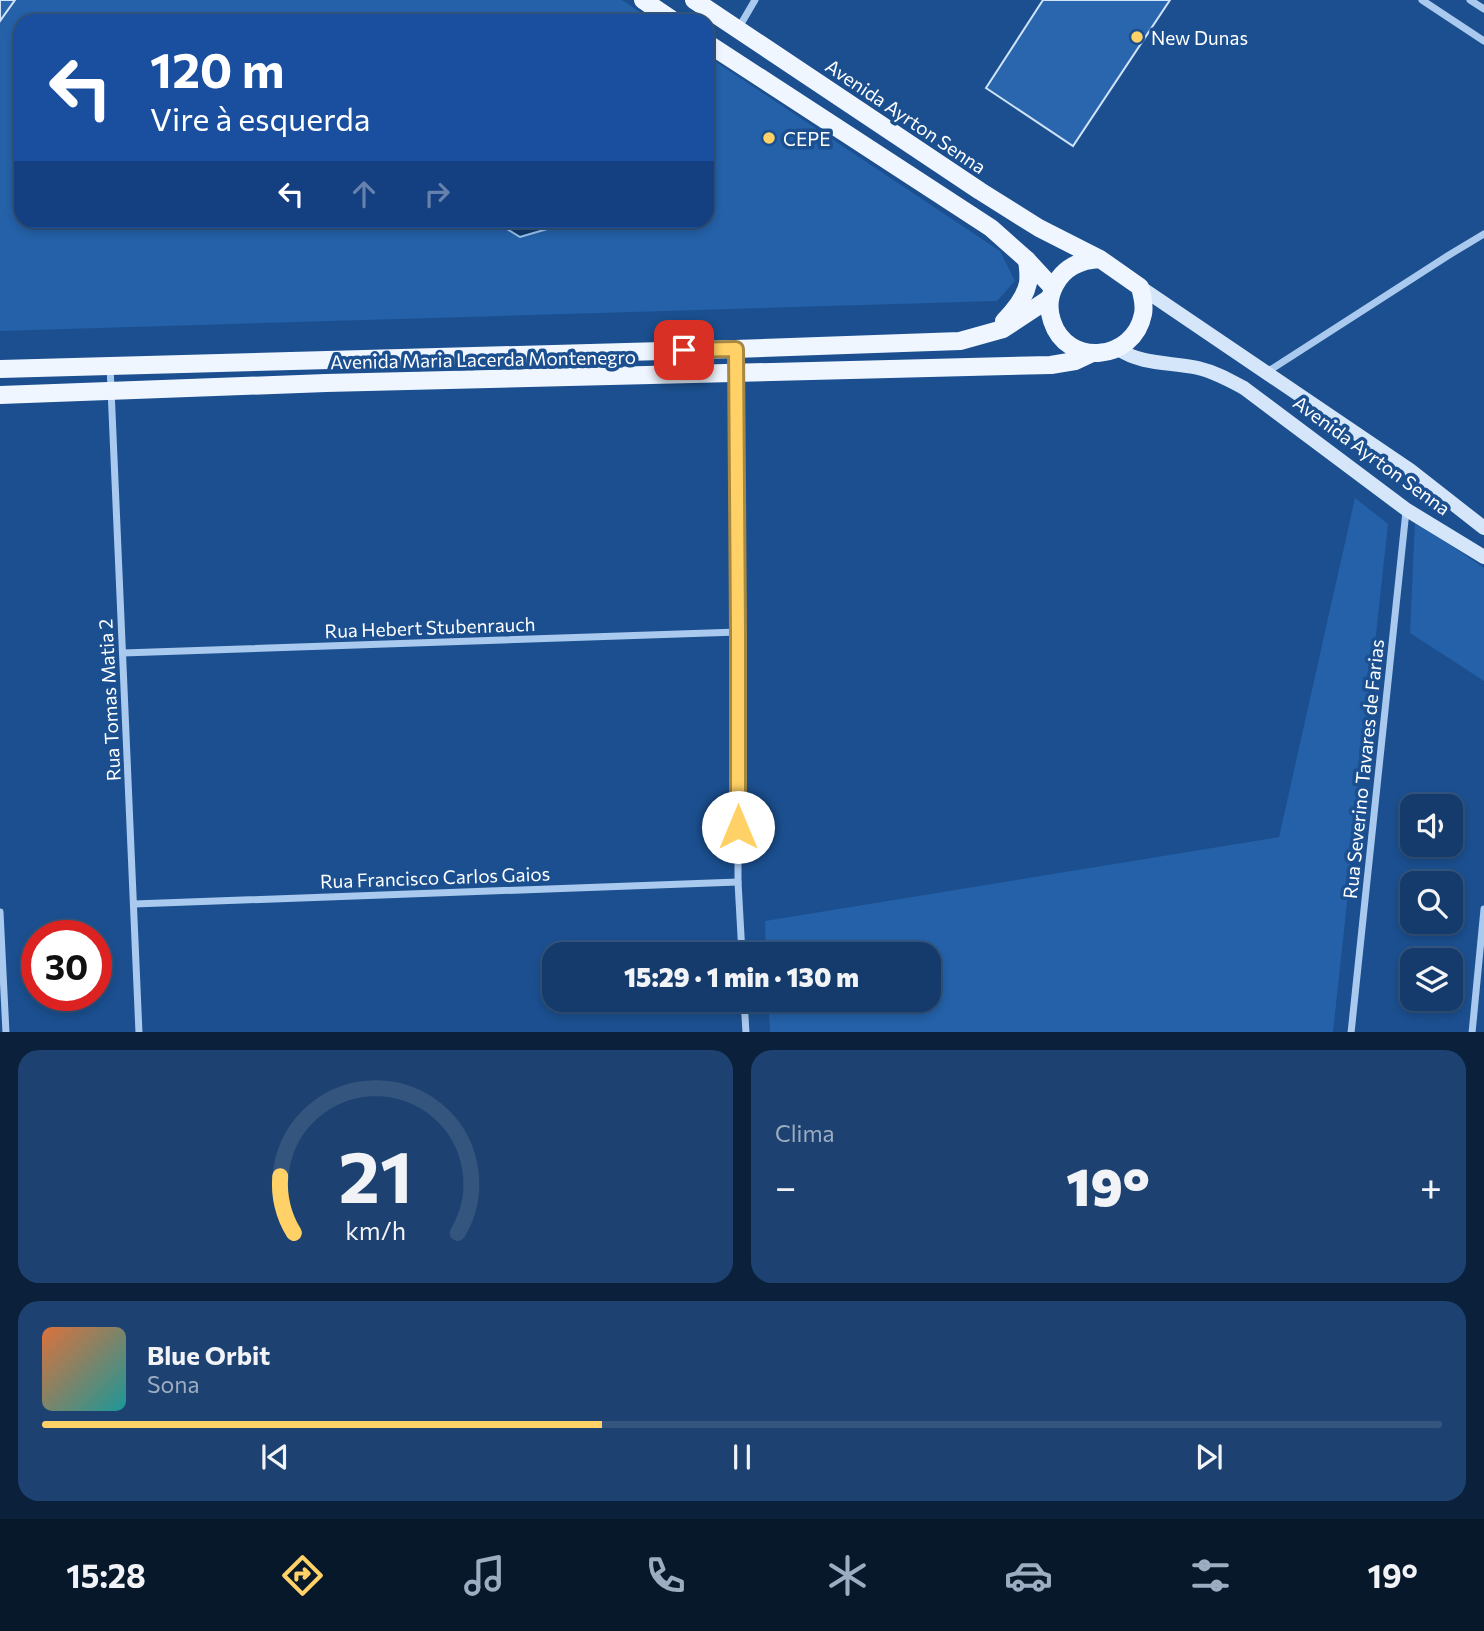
<!DOCTYPE html>
<html lang="pt">
<head>
<meta charset="utf-8">
<style>
	body { margin:0; font-family:Commissioner,sans-serif; background:#1d4271; color:#f1f3f6; height:100vh; display:flex; flex-direction:column; font-size:26px; white-space:nowrap }
	* { box-sizing:border-box; margin:0 }
	p { font-size:23px; color:#9dadc1 }
	.icon { flex:none; width:38px; height:38px; fill:none; stroke:currentColor; stroke-width:2; stroke-linecap:round; stroke-linejoin:round }
	.map { position:relative; height:1032px; overflow:hidden }
	.side { display:flex; flex-direction:column; gap:18px; padding:18px; background:#0b203b; flex:1 }
	.side>* { flex:none }
	.top-card { position:absolute; left:14px; top:14px; width:700px; height:214px; border-radius:21px; box-shadow:0 4px 10px #0003,0 0 0 2px #33557e; background:#1a4fa0; color:#fff; overflow:hidden }
	.controls { position:absolute; left:1400px; top:794px; display:grid; gap:14px }
	.controls a { display:grid; place-items:center; width:63px; height:63px; border-radius:14px; background:#143b6b; box-shadow:0 4px 10px #0003,0 0 0 2px #33557e; font-size:35px }
	.speed { position:absolute; left:21px; top:920px; display:flex; gap:14px; font-size:35px; font-weight:700; text-align:center }
	.speed>* { display:grid; place-content:center; width:91px; height:91px; border-radius:50%; background:#143b6b; box-shadow:0 4px 10px #0003,0 0 0 2px #33557e; line-height:1 }
	.speed .limit { border:10px solid #d22; background:#fff; color:#111 }
	.pin { position:absolute; display:grid; place-items:center; width:60px; height:60px; color:#fff; margin:-30px; border-radius:14px; box-shadow:0 4px 10px #0006 }
	.me { position:absolute; width:77px; margin:-38px; rotate:0deg; stroke-linejoin:round; filter:drop-shadow(0 0 5px #0008) }
	.turn { display:flex; align-items:center; gap:24px; height:147px; padding:0 21px; font-size:32px }
	.turn .icon { width:91px; height:91px; stroke-width:2.5 }
	.turn b { display:block; font-size:49px; line-height:60px }
	.lanes { display:flex; align-items:center; height:66px; padding:0 21px; background:#0003; justify-content:center; gap:35px; direction:ltr }
	.lanes .off { opacity:.35 }
	.big { font-size:52px; font-weight:800; line-height:1.1 }
	.side .tile { flex:1; display:flex; flex-direction:column; justify-content:center; gap:10px; min-width:0; padding:0 24px; border-radius:21px; background:#1d4271 }
	.side .dial { align-items:center; gap:0 }
	.dial svg { height:182px; overflow:visible; fill:none; stroke:#33557e; stroke-width:7; stroke-linecap:round; text-anchor:middle }
	.dial text { fill:#f1f3f6; stroke:none }
	.song { display:flex; align-items:center; gap:21px }
	.cover { width:84px; height:84px; border-radius:10px; background:linear-gradient(135deg,hsl(20 70% 55%),hsl(180 70% 35%)) }
	.played { height:7px; border-radius:4px; background:linear-gradient(90deg,#ffd166 40%,#33557e 40%) }
	.keys { display:flex; justify-content:space-around; direction:ltr }
	.heat { display:flex; justify-content:space-between; align-items:center; font-size:38px; direction:ltr }
	.side .tiles { flex:1; display:grid; gap:18px; grid-template-columns:1fr 1fr }
	.tile:last-child { grid-column:span 2 }
	.trip { position:absolute; left:542px; top:942px; width:399px; height:70px; border-radius:21px; background:#143b6b; box-shadow:0 4px 10px #0003,0 0 0 2px #33557e; font-weight:800; line-height:70px; text-align:center }
	.tabs { display:flex; height:112px; justify-content:space-around; align-items:center; background:#08182b; color:#9dadc1 }
	.tabs .icon { width:49px; height:49px }
	.tabs .selected { color:#ffd166 }
	.tabs b { font-size:32px; color:#f1f3f6 }
	.map>svg:first-child { display:block }
	.green { fill:#2461a8 }
	.water { fill:#123a6d; stroke:#9cc4f0; stroke-width:2 }
	.building { fill:#2a66ad; stroke:#cfe3fa; stroke-width:2 }
	.lines { fill:none; stroke-linecap:round; stroke-linejoin:round }
	.street { stroke:#a9c9ee; stroke-width:7 }
	.secondary { stroke:#d6e6fa; stroke-width:14 }
	.primary { stroke:#f0f6ff; stroke-width:18 }
	.route-casing { stroke:#a68842; stroke-width:18 }
	.route { stroke:#ffd166; stroke-width:12 }
	.poi-dot { fill:#ffd166; stroke:#1b4f8f; stroke-width:2.5 }
	.labels { text-anchor:middle; dominant-baseline:central; stroke-width:7; stroke-linejoin:round; paint-order:stroke }
	.poi-label { font-size:19px; fill:#fff; stroke:#1b4f8f; text-anchor:start }
	.street-label { font-size:19px; fill:#fff; stroke:#1b4f8f }
</style>
</head>
<body>
<div class="map">
<svg width="1484" height="1033" viewBox="0 0 1484 1033">
	<rect width="100%" height="100%" fill="#1b4f8f"/>
	<g class="green">
		<polygon points="0,0 622,0 654,21 21,21 21,220 707,220 707,56 1000,251 1015,281 997,301 0,331"/>
		<polygon points="1355,498 1388,524 1333,1032 770,1032 768,999 929,999 929,954 766,954 765,921 1279,837"/>
		<polygon points="1415,520 1484,568 1484,681 1410,633"/>
	</g>
	<polygon class="water" points="496,221 496,220 554,221 547,229 520,237 497,223"/>
	<g class="building">
		<polygon points="0,0 15,0 0,21"/>
		<polygon points="1043,0 1170,0 1073,146 986,88"/>
	</g>
	<g class="lines">
		<g class="street">
			<polyline points="1422,0 1484,41"/>
			<polyline points="1470,0 1484,9"/>
			<polyline points="738,29 755,0"/>
			<polyline points="735,350 738,632 738,882 742,954"/>
			<polyline points="110,366 139,1033"/>
			<polyline points="1267,372 1449,255 1484,234"/>
			<polyline points="123,653 738,632"/>
			<polyline points="134,904 738,882"/>
			<polyline points="0,912 6,1033"/>
			<polyline points="744,999 746,1033"/>
			<polyline points="1351,1033 1406,511"/>
			<polyline points="1472,1033 1484,909"/>
		</g>
		<g class="secondary">
			<polyline points="1140,287 1410,470 1484,528"/>
			<path d="M 1118,349 C 1142,365 1171,362 1198,368 C 1215,372 1229,380 1244,388 L 1407,510 L 1484,557"/>
		</g>
		<g class="primary">
			<polyline points="643,0 674,21"/>
			<path d="M 694,0 L 980,191 L 1039,228 L 1100,259 L 1140,287 C 1142,296 1145,304 1143,314 C 1134,361 1067,368 1052,321 C 1048,309 1049,296 1055,285 C 1064,267 1081,260 1100,259"/>
			<polyline points="707,43 991,228 1027,260 1053,288"/>
			<path d="M 1004,321 C 1014,311 1025,298 1028,283 C 1029,276 1028,267 1027,260"/>
			<polyline points="0,369 735,349 960,341 1003,329 1050,298"/>
			<polyline points="0,395 326,383 1051,365 1075,361 1092,353"/>
		</g>
	</g>
	<g class="lines">
		<defs>
			<polyline id="route" points="684,350 736,349 738,632 738,827"/>
		</defs>
		<use href="#route" class="route-casing"/>
		<use href="#route" class="route"/>
	</g>
	<g class="poi-dot">
		<circle cx="1137" cy="37" r="7"/>
		<circle cx="769" cy="138" r="7"/>
	</g>
	<g class="labels">
		<g class="poi-label">
			<text x="1151" y="37">New Dunas</text>
			<text x="783" y="138">CEPE</text>
		</g>
		<g class="street-label">
			<text transform="translate(906 116) rotate(34)">Avenida Ayrton Senna</text>
			<text transform="translate(483 359) rotate(-1)">Avenida Maria Lacerda Montenegro</text>
			<text transform="translate(1372 455) rotate(36)">Avenida Ayrton Senna</text>
			<text transform="translate(430 627) rotate(-2)">Rua Hebert Stubenrauch</text>
			<text transform="translate(109 700) rotate(-93)">Rua Tomas Matia 2</text>
			<text transform="translate(1363 769) rotate(-84)">Rua Severino Tavares de Farias</text>
			<text transform="translate(435 877) rotate(-2)">Rua Francisco Carlos Gaios</text>
		</g>
	</g>
</svg>
<div class="controls">
<a><svg class="icon" aria-label="sound" viewBox="0 0 24 24"><path d="M4 9h4l5-4v14l-5-4H4zM17 9q2 3 0 6"/></svg></a>
<a><svg class="icon" aria-label="search" viewBox="0 0 24 24"><circle cx="10" cy="10" r="6"/><path d="M15 15l6 6"/></svg></a>
<a><svg class="icon" aria-label="layers" viewBox="0 0 24 24"><path d="M12 4l9 5-9 5-9-5zM3 14l9 5 9-5"/></svg></a>
</div>
<div class="speed"><div class="limit">30</div></div>
<div class="pin" style="left:684px;top:350px;background:#d93025"><svg class="icon" aria-label="arrive" viewBox="0 0 24 24"><path d="M6 21V4h12l-3 4 3 4H6"/></svg></div>
<svg class="me" style="left:738px;top:827px" viewBox="-20 -20 40 40"><circle r="19" fill="#fff"/><path d="M0-13L10 11 0 6-10 11z" fill="#ffd166"/></svg>
<div class="trip">15:29 · 1 min · 130 m</div>
<div class="top-card">
<div class="turn"><svg class="icon" aria-label="left" viewBox="0 0 24 24"><path d="M17 20v-9H6M10 6l-5 5 5 5"/></svg><div><b>120 m</b>Vire à esquerda</div></div>
<div class="lanes"><svg class="icon" aria-label="left" viewBox="0 0 24 24"><path d="M17 20v-9H6M10 6l-5 5 5 5"/></svg><svg class="icon off" aria-label="ahead" viewBox="0 0 24 24"><path d="M12 20V5M6 11l6-6 6 6"/></svg><svg class="icon off" aria-label="right" viewBox="0 0 24 24"><path d="M7 20v-9h11M14 6l5 5-5 5"/></svg></div>
</div>
</div>
<section class="side">
<div class="tiles">
<div class="tile dial"><svg viewBox="0 0 100 80">
<path d="M14 69A42 42 0 1 1 86 69"/>
<path d="M14 69A42 42 0 0 1 8 44" stroke="#ffd166"/>
<text x="50" y="56" font-size="32" font-weight="700">21</text>
<text x="50" y="72" font-size="11">km/h</text>
</svg></div>
<div class="tile"><p>Clima</p>
<div class="heat"><a>−</a><b class="big">19°</b><a>+</a></div>
</div>
<div class="tile">
<div class="song"><i class="cover"></i><div><b>Blue Orbit</b><p>Sona</p></div></div>
<div class="played"></div>
<div class="keys"><svg class="icon" aria-label="previous" viewBox="0 0 24 24"><path d="M18 5L8 12l10 7zM5 5v14"/></svg><svg class="icon" aria-label="pause" viewBox="0 0 24 24"><path d="M8 5v14M16 5v14"/></svg><svg class="icon" aria-label="next" viewBox="0 0 24 24"><path d="M6 5l10 7-10 7zM19 5v14"/></svg></div>
</div>
</div>
</section>
<nav class="tabs">
<b>15:28</b>
<svg class="icon selected" aria-label="directions" viewBox="0 0 24 24"><path d="M12 3l9 9-9 9-9-9zM9 14v-3h6M13 9l2 2-2 2"/></svg>
<svg class="icon" aria-label="music" viewBox="0 0 24 24"><path d="M9 18V5l10-2v13"/><circle cx="6" cy="18" r="3"/><circle cx="16" cy="16" r="3"/></svg>
<svg class="icon" aria-label="phone" viewBox="0 0 24 24"><path d="M5 4h4l2 5-3 2q2 4 5 5l2-3 5 2v4C11 20 4 13 5 4z"/></svg>
<svg class="icon" aria-label="climate" viewBox="0 0 24 24"><path d="M12 3v18M4 7l16 10M4 17L20 7"/></svg>
<svg class="icon" aria-label="car" viewBox="0 0 24 24"><path d="M5 17H2v-5l4-1 3-4h7l3 4 3 1v5h-3M9 17h6M6 11h13"/><circle cx="7" cy="17" r="2"/><circle cx="17" cy="17" r="2"/></svg>
<svg class="icon" aria-label="filters" viewBox="0 0 24 24"><path d="M4 7h16M4 17h16"/><circle cx="9" cy="7" r="2"/><circle cx="15" cy="17" r="2"/></svg>
<b>19°</b>
</nav>
</body>
</html>
